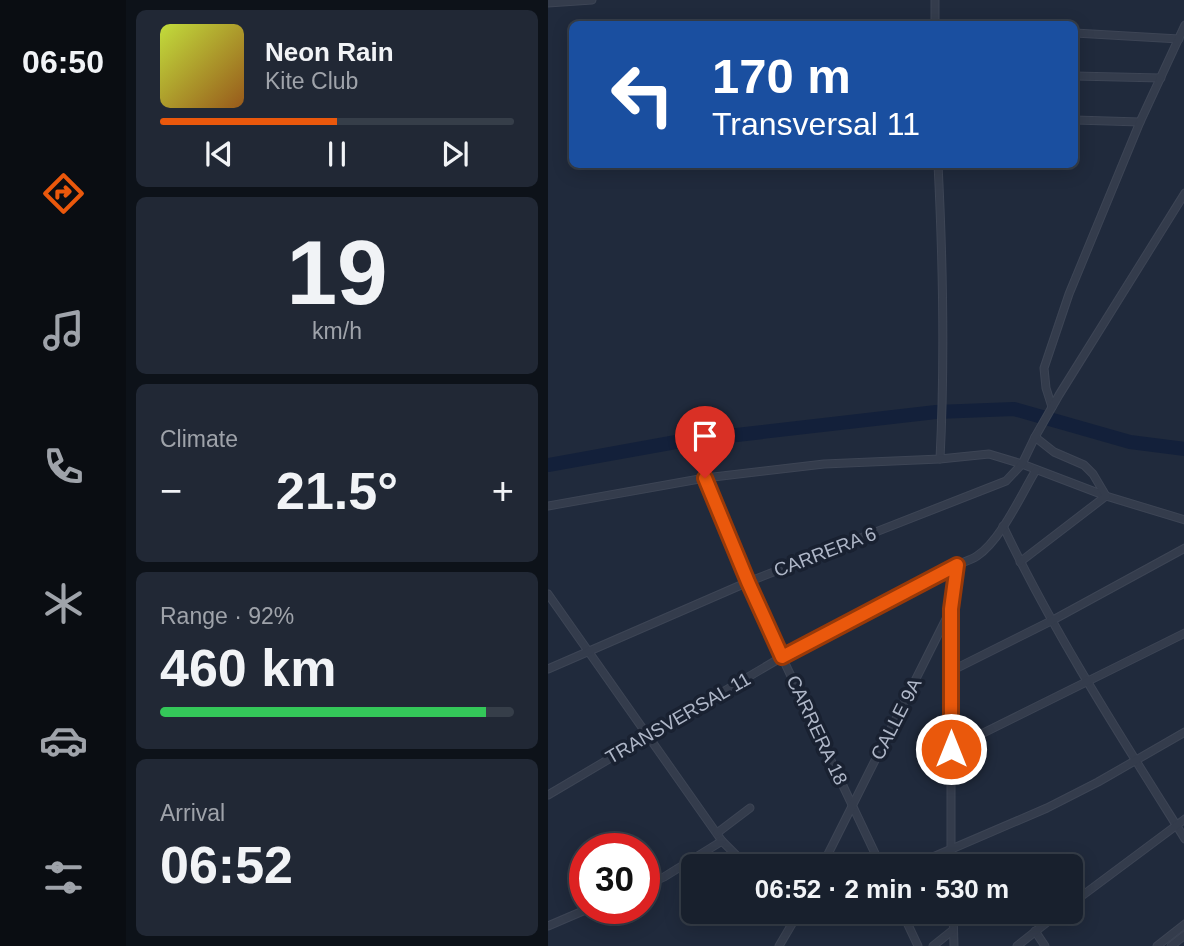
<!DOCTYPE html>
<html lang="en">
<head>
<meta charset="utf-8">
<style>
	body { margin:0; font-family:Arial,sans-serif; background:#212835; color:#f1f3f6; height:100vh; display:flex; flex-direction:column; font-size:26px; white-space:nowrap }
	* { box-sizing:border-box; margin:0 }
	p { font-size:23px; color:#9fa3aa }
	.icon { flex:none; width:38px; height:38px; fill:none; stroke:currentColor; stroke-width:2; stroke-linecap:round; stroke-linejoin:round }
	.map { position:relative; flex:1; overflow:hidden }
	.drawer { display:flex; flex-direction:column; gap:10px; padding:10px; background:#0d1219; width:422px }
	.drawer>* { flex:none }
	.top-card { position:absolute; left:21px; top:21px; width:509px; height:147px; border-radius:10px; box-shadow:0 4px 18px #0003,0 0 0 2px #363e49; background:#1a4fa0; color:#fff; overflow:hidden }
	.speed { position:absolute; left:21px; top:833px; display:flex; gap:14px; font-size:35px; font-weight:700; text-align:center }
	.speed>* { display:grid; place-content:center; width:91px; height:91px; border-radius:50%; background:#18202d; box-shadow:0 4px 18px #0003,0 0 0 2px #363e49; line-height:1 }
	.speed .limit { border:10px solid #d22; background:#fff; color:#111 }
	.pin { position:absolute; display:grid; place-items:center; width:60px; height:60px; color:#fff; margin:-72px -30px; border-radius:50% 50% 50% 0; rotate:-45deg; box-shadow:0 0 7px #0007 }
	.pin .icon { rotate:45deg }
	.me { position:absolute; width:77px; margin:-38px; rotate:0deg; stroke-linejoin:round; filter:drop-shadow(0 0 5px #0008) }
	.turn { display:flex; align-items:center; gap:24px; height:147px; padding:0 28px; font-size:32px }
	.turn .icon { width:91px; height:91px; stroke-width:2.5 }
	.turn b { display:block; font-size:49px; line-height:60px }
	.big { font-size:52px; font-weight:800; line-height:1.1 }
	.drawer .tile { flex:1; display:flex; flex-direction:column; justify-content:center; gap:10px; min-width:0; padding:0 24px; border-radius:10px; background:#212835 }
	.drawer .dial { align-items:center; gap:0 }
	.dial b { font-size:91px; line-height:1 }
	.song { display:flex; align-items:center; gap:21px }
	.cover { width:84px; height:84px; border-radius:10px; background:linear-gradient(135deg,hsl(70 70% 55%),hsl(30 70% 35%)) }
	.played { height:7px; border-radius:4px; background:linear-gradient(90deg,#ea580c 50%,#363e49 50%) }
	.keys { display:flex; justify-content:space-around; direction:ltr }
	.heat { display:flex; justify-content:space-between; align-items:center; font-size:38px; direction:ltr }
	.charge { height:10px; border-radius:5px; background:linear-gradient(90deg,#34c759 92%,#363e49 0) }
	.trip { position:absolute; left:133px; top:854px; width:402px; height:70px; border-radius:10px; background:#18202d; box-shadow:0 4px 18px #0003,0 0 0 2px #363e49; font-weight:800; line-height:70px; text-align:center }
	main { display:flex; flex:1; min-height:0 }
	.tab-bar { display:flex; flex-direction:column; width:126px; justify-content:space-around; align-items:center; background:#0a0d12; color:#9fa3aa }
	.tab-bar .icon { width:49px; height:49px }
	.tab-bar .selected { color:#ea580c }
	.tab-bar b { font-size:32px; color:#f1f3f6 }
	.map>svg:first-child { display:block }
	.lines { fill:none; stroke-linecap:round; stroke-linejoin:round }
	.river { stroke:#13203a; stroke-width:14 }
	.minor-casing { stroke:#3d4555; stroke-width:9 }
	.minor { stroke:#343c4c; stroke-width:7 }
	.route-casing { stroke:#983908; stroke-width:18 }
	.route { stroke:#ea580c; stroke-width:12 }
	.labels { text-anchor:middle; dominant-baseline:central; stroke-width:7; stroke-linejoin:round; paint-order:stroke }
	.street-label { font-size:19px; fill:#afb7c8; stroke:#192131 }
</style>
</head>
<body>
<main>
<nav class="tab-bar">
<b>06:50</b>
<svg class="icon selected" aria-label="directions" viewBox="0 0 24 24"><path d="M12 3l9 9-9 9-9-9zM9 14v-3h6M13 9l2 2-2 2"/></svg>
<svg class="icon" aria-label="music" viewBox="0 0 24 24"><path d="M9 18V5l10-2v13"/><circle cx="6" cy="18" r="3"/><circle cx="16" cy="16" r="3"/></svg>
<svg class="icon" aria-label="phone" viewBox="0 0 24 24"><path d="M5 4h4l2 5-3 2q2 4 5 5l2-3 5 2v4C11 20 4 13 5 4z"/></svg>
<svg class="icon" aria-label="climate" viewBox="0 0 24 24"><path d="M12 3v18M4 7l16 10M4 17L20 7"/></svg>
<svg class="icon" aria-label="car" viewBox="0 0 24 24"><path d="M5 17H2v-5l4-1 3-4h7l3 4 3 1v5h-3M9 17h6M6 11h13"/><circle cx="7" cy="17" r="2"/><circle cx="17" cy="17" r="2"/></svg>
<svg class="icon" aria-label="filters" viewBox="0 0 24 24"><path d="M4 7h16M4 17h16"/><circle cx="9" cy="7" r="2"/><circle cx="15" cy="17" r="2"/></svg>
</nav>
<section class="drawer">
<div class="tile">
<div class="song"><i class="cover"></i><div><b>Neon Rain</b><p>Kite Club</p></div></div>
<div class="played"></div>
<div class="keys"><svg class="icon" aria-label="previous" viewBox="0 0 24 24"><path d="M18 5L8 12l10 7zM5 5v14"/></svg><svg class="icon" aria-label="pause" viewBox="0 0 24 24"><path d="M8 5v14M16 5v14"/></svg><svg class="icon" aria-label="next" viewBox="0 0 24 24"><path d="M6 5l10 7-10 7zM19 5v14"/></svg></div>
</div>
<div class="tile dial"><b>19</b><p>km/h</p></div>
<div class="tile"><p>Climate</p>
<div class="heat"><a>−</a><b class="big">21.5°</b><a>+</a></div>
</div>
<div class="tile"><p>Range · 92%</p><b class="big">460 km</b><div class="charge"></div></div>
<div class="tile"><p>Arrival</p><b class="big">06:52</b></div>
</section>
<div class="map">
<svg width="637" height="946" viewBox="0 0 637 946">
	<rect width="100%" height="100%" fill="#202a3c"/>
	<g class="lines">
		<polyline class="river" points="0,465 128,442 388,412 466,409 582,442 637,449"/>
		<defs>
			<g id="minor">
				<polyline points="387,0 387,24"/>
				<polyline points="0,3 44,0"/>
				<polyline points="527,33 631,39"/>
				<polyline points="527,76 613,78"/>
				<polyline points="527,120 592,122"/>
				<path d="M 390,164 C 395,262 397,361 392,459"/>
				<polyline points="504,407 498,388 496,368 521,294 592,122 637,25"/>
				<polyline points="157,478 234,657 333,866"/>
				<polyline points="0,506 157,478 276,464 392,459 441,454 474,464 558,496 637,520"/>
				<path d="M 455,526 C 507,635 573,737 637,839"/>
				<polyline points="472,562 558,496 545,474 536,465 506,452 487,437"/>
				<polyline points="0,594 174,841 199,866"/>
				<polyline points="0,669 200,582 458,481 474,464 487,437 511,395 637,193"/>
				<polyline points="403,671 505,620 637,548"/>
				<polyline points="403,749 637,633"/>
				<path d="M 0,795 L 234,657 L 409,565 C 415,562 423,560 429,556 C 453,540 473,495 488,470"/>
				<polyline points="169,833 202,808"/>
				<polyline points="274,866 401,613"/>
				<polyline points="364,866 499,808 550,782 637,732"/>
				<polyline points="403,866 403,609 409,565"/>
				<polyline points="96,886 116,877 174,841"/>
				<polyline points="523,904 637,819"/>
				<polyline points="245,912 249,916 259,912"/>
				<polyline points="354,912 370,946"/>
				<polyline points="405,912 406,946"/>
				<polyline points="0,926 42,908"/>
				<polyline points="487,931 497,946"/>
				<polyline points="231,946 251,912"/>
				<polyline points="385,946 405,930"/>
				<polyline points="469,946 512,912"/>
				<polyline points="609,946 637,924"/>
				<polyline points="623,946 637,935"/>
			</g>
		</defs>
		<use href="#minor" class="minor-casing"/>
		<use href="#minor" class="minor"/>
	</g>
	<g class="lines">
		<defs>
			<polyline id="route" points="157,478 200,582 234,657 409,565 403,609 403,749"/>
		</defs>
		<use href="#route" class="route-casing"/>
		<use href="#route" class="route"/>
	</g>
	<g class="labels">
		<g class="street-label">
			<text transform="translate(277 552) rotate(-21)">CARRERA 6</text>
			<text transform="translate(130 718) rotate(-30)">TRANSVERSAL 11</text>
			<text transform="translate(348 719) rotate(-63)">CALLE 9A</text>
			<text transform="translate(269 730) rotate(65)">CARRERA 18</text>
		</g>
	</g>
</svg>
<div class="speed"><div class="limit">30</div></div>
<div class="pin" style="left:157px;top:478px;background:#d93025"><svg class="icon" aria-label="arrive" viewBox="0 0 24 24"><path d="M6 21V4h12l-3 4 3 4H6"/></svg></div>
<svg class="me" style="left:403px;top:749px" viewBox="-20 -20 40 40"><circle r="17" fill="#ea580c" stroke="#fff" stroke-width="3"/><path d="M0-11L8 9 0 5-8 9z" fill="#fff"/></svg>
<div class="trip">06:52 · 2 min · 530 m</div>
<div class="top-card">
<div class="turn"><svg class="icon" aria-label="left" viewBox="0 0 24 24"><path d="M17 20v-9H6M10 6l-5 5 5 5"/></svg><div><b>170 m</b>Transversal 11</div></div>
</div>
</div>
</main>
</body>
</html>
